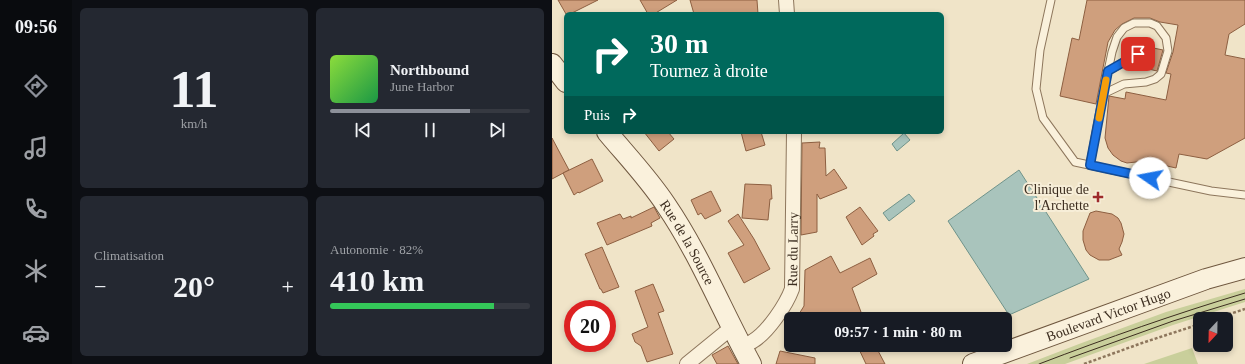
<!DOCTYPE html>
<html lang="fr">
<head>
<meta charset="utf-8">
<style>
	body { margin:0; font-family:"Times New Roman",serif; background:#242831; color:#f1f3f6; height:100vh; display:flex; flex-direction:column; font-size:15px; white-space:nowrap }
	* { box-sizing:border-box; margin:0 }
	p { font-size:13px; color:#9ea1a6 }
	.icon { flex:none; width:22px; height:22px; fill:none; stroke:currentColor; stroke-width:2; stroke-linecap:round; stroke-linejoin:round }
	.map { position:relative; flex:1; overflow:hidden }
	.panel { display:flex; flex-direction:column; gap:8px; padding:8px; background:#0d0f14; width:480px }
	.panel>* { flex:none }
	.banner { position:absolute; left:12px; top:12px; width:380px; height:122px; border-radius:6px; box-shadow:0 2px 6px #0003; background:#00695c; color:#fff; overflow:hidden }
	.needle { width:26px; rotate:202deg }
	.controls { position:absolute; left:641px; top:312px; display:grid; gap:8px }
	.controls a { display:grid; place-items:center; width:40px; height:40px; border-radius:6px; background:#171b24; box-shadow:0 2px 6px #0003; font-size:20px }
	.speed { position:absolute; left:12px; top:300px; display:flex; gap:8px; font-size:20px; font-weight:700; text-align:center }
	.speed>* { display:grid; place-content:center; width:52px; height:52px; border-radius:50%; background:#171b24; box-shadow:0 2px 6px #0003; line-height:1 }
	.speed .limit { border:6px solid #d22; background:#fff; color:#111 }
	.pin { position:absolute; display:grid; place-items:center; width:34px; height:34px; color:#fff; margin:-17px; border-radius:8px; box-shadow:0 2px 6px #0006 }
	.me { position:absolute; width:44px; margin:-22px; rotate:282deg; stroke-linejoin:round; filter:drop-shadow(0 0 3px #0008) }
	.turn { display:flex; align-items:center; gap:14px; height:84px; padding:0 20px; font-size:18px }
	.turn .icon { width:52px; height:52px; stroke-width:2.5 }
	.turn b { display:block; font-size:28px; line-height:34px }
	.then { display:flex; align-items:center; height:38px; padding:0 20px; background:#0003; gap:8px; font-size:15px }
	.big { font-size:30px; font-weight:600; line-height:1.1 }
	.panel .widget { flex:1; display:flex; flex-direction:column; justify-content:center; gap:6px; min-width:0; padding:0 14px; border-radius:6px; background:#242831 }
	.panel .dial { align-items:center; gap:0 }
	.dial b { font-size:52px; line-height:1 }
	.song { display:flex; align-items:center; gap:12px }
	.cover { width:48px; height:48px; border-radius:6px; background:linear-gradient(135deg,hsl(90 70% 55%),hsl(140 70% 35%)) }
	.played { height:4px; border-radius:2px; background:linear-gradient(90deg,#8c9099 70%,#363941 70%) }
	.keys { display:flex; justify-content:space-around; direction:ltr }
	.heat { display:flex; justify-content:space-between; align-items:center; font-size:22px; direction:ltr }
	.charge { height:6px; border-radius:3px; background:linear-gradient(90deg,#34c759 82%,#363941 0) }
	.panel .tiles { flex:1; display:grid; gap:8px; grid-template-columns:repeat(2,1fr) }
	.trip { position:absolute; left:232px; top:312px; width:228px; height:40px; border-radius:6px; background:#171b24; box-shadow:0 2px 6px #0003; font-weight:600; line-height:40px; text-align:center }
	main { display:flex; flex:1; min-height:0 }
	.menu { display:flex; flex-direction:column; width:72px; justify-content:space-around; align-items:center; background:#090b0e; color:#9ea1a6 }
	.menu .icon { width:28px; height:28px }
	.menu .on { color:#8c9099 }
	.menu b { font-size:18px; color:#f1f3f6 }
	.map>svg:first-child { display:block }
	.green { fill:#c9cf9b }
	.water { fill:#a9c4bc; stroke:#6f938a }
	.building { fill:#cf9f7d; stroke:#8d5f41 }
	.lines { fill:none; stroke-linecap:round; stroke-linejoin:round }
	.lane-casing { stroke:#8d765c; stroke-width:9 }
	.street-casing { stroke:#8d765c; stroke-width:16 }
	.secondary-casing { stroke:#6f573f; stroke-width:22 }
	.path { stroke:#8d765c; stroke-width:2.5; stroke-dasharray:3 2; stroke-linecap:butt }
	.lane { stroke:#faf1dc; stroke-width:7 }
	.street { stroke:#faf1dc; stroke-width:14 }
	.secondary { stroke:#faf1dc; stroke-width:20 }
	.tram { stroke:#3d2e20; stroke-width:1 }
	.route-casing { stroke:#114b97; stroke-width:10 }
	.route { stroke:#1a73e8; stroke-width:7 }
	.slow { stroke:#f59e0b; stroke-width:7 }
	.poi-dot { fill:#9e2a2b; stroke:#f7eed8; stroke-width:1.5 }
	.labels { text-anchor:middle; dominant-baseline:central; stroke-width:4; stroke-linejoin:round; paint-order:stroke }
	.poi-label { font-size:14px; fill:#3d2e20; stroke:#f7eed8; text-anchor:end }
	.street-label { font-size:14px; fill:#3d2e20; stroke:#f7eed8 }
</style>
</head>
<body>
<main>
<nav class="menu">
<b>09:56</b>
<svg class="icon on" aria-label="directions" viewBox="0 0 24 24"><path d="M12 3l9 9-9 9-9-9zM9 14v-3h6M13 9l2 2-2 2"/></svg>
<svg class="icon" aria-label="music" viewBox="0 0 24 24"><path d="M9 18V5l10-2v13"/><circle cx="6" cy="18" r="3"/><circle cx="16" cy="16" r="3"/></svg>
<svg class="icon" aria-label="phone" viewBox="0 0 24 24"><path d="M5 4h4l2 5-3 2q2 4 5 5l2-3 5 2v4C11 20 4 13 5 4z"/></svg>
<svg class="icon" aria-label="climate" viewBox="0 0 24 24"><path d="M12 3v18M4 7l16 10M4 17L20 7"/></svg>
<svg class="icon" aria-label="car" viewBox="0 0 24 24"><path d="M5 17H2v-5l4-1 3-4h7l3 4 3 1v5h-3M9 17h6M6 11h13"/><circle cx="7" cy="17" r="2"/><circle cx="17" cy="17" r="2"/></svg>
</nav>
<section class="panel">
<div class="tiles">
<div class="widget dial"><b>11</b><p>km/h</p></div>
<div class="widget">
<div class="song"><i class="cover"></i><div><b>Northbound</b><p>June Harbor</p></div></div>
<div class="played"></div>
<div class="keys"><svg class="icon" aria-label="previous" viewBox="0 0 24 24"><path d="M18 5L8 12l10 7zM5 5v14"/></svg><svg class="icon" aria-label="pause" viewBox="0 0 24 24"><path d="M8 5v14M16 5v14"/></svg><svg class="icon" aria-label="next" viewBox="0 0 24 24"><path d="M6 5l10 7-10 7zM19 5v14"/></svg></div>
</div>
<div class="widget"><p>Climatisation</p>
<div class="heat"><a>−</a><b class="big">20°</b><a>+</a></div>
</div>
<div class="widget"><p>Autonomie · 82%</p><b class="big">410 km</b><div class="charge"></div></div>
</div>
</section>
<div class="map">
<svg width="693" height="364" viewBox="0 0 693 364">
	<rect width="100%" height="100%" fill="#f0e4c8"/>
	<g class="green">
		<polygon points="693,289 693,302 621,325 513,364 475,364 527,344 614,312"/>
		<polygon points="640,348 646,364 592,364"/>
	</g>
	<g class="water">
		<polygon points="352,133 358,140 345,151 340,144"/>
		<polygon points="467,170 537,279 457,315 396,221"/>
		<polygon points="357,194 363,201 337,221 331,213"/>
	</g>
	<g class="building">
		<polygon points="6,0 46,0 18,14 14,14"/>
		<polygon points="88,0 125,0 102,14 96,14"/>
		<polygon points="138,0 205,0 206,14 142,14"/>
		<polygon points="535,0 693,0 693,24 677,34 673,55 693,59 693,138 655,159 627,154 624,168 593,161 575,163 569,161 561,155 556,148 553,138 557,96 573,99 574,92 614,100 619,74 614,73 621,52 626,25 608,22 598,18 582,18 570,24 563,30 556,42 544,104 508,96 520,38 527,40"/>
		<polygon points="592,46 611,50 605,71 588,67"/>
		<polygon points="92,132 116,132 122,139 107,151"/>
		<polygon points="189,132 209,132 213,145 194,151"/>
		<polygon points="0,138 17,170 0,179"/>
		<polygon points="268,142 267,148 273,148 274,176 282,169 295,188 268,199 265,194 265,232 249,235 250,143"/>
		<polygon points="40,159 51,181 27,193 26,192 22,195 11,173"/>
		<polygon points="193,184 219,185 220,199 218,199 216,220 190,218"/>
		<polygon points="159,191 169,211 153,219 149,213 146,215 139,200"/>
		<polygon points="102,207 108,218 99,223 100,226 55,245 45,223 68,214 71,219 79,216 79,218"/>
		<polygon points="308,207 326,231 321,234 322,236 310,245 294,217"/>
		<polygon points="544,211 560,214 566,218 569,223 572,234 570,242 567,249 570,255 557,260 547,260 538,255 534,250 531,240 531,231 538,213"/>
		<polygon points="186,214 202,239 218,269 192,283 176,253 192,245 176,221"/>
		<polygon points="50,247 67,287 51,293 49,289 48,289 33,254"/>
		<polygon points="279,256 288,273 318,258 325,274 300,288 309,312 301,315 293,317 295,319 268,319 247,314 252,306 253,270"/>
		<polygon points="101,284 112,311 106,313 121,354 95,362 89,346 83,342 80,334 96,327 83,291"/>
		<polygon points="305,345 323,345 333,364 314,364"/>
		<polygon points="176,346 186,364 165,364 160,355"/>
		<polygon points="228,351 263,358 263,364 224,364"/>
	</g>
	<g class="lines">
		<defs>
			<g id="lane">
				<polyline points="499,0 488,50 484,89 491,118 523,162 659,191 693,195"/>
				<polyline points="556,71 586,54"/>
				<polyline points="538,165 551,94 556,71 560,52 565,37 572,28 582,23 598,23 605,26 614,38 616,51 609,74 603,79 594,82 572,84 551,94"/>
			</g>
			<g id="street">
				<polyline points="234,0 235,14"/>
				<path id="s1" d="M 190,347 C 194,345 198,343 201,341 C 216,332 234,305 240,289 L 242,132"/>
				<polyline points="135,364 173,333 181,329"/>
			</g>
			<g id="secondary">
				<polyline points="0,64 14,82"/>
				<path id="s2" d="M 55,132 C 75,156 97,179 114,205 C 148,255 170,311 199,364"/>
				<path id="s3" d="M 421,364 L 654,279 L 693,268"/>
			</g>
		</defs>
		<use href="#lane" class="lane-casing"/>
		<use href="#street" class="street-casing"/>
		<use href="#secondary" class="secondary-casing"/>
		<g class="path">
			<polyline points="662,319 693,309"/>
			<polyline points="532,364 590,343 648,324"/>
		</g>
		<use href="#lane" class="lane"/>
		<use href="#street" class="street"/>
		<use href="#secondary" class="secondary"/>
		<g class="tram">
			<polyline points="518,358 621,321 693,299"/>
			<path d="M 487,364 C 555,338 623,314 693,293"/>
		</g>
	</g>
	<g class="lines">
		<defs>
			<polyline id="route" points="586,54 556,71 538,165 598,178"/>
		</defs>
		<use href="#route" class="route-casing"/>
		<use href="#route" class="route"/>
		<polyline class="slow" points="547,118 554,80"/>
	</g>
	<path class="poi-dot" d="M544 191h4v4h4v4h-4v4h-4v-4h-4v-4h4z"/>
	<g class="labels">
		<g class="poi-label">
			<text x="537" y="189">Clinique de<tspan x="537" dy="16">l'Archette</tspan></text>
		</g>
		<g class="street-label">
			<text stroke="none"><textPath href="#s2" startOffset="137">Rue de la Source</textPath></text>
			<text stroke="none"><textPath href="#s1" startOffset="118">Rue du Larry</textPath></text>
			<text stroke="none"><textPath href="#s3" startOffset="144">Boulevard Victor Hugo</textPath></text>
		</g>
	</g>
</svg>
<div class="controls">
<a><svg class="needle" viewBox="-14 -14 28 28"><path d="M0-13l5 13h-10z" fill="#e53935"/><path d="M0 13l5-13h-10z" fill="#9ea1a6"/></svg></a>
</div>
<div class="speed"><div class="limit">20</div></div>
<div class="pin" style="left:586px;top:54px;background:#d93025"><svg class="icon" aria-label="arrive" viewBox="0 0 24 24"><path d="M6 21V4h12l-3 4 3 4H6"/></svg></div>
<svg class="me" style="left:598px;top:178px" viewBox="-20 -20 40 40"><circle r="19" fill="#fff"/><path d="M0-13L10 11 0 6-10 11z" fill="#1a73e8"/></svg>
<div class="trip">09:57 · 1 min · 80 m</div>
<div class="banner">
<div class="turn"><svg class="icon" aria-label="right" viewBox="0 0 24 24"><path d="M7 20v-9h11M14 6l5 5-5 5"/></svg><div><b>30 m</b>Tournez à droite</div></div>
<div class="then">Puis<svg class="icon" aria-label="right" viewBox="0 0 24 24"><path d="M7 20v-9h11M14 6l5 5-5 5"/></svg></div>
</div>
</div>
</main>
</body>
</html>
